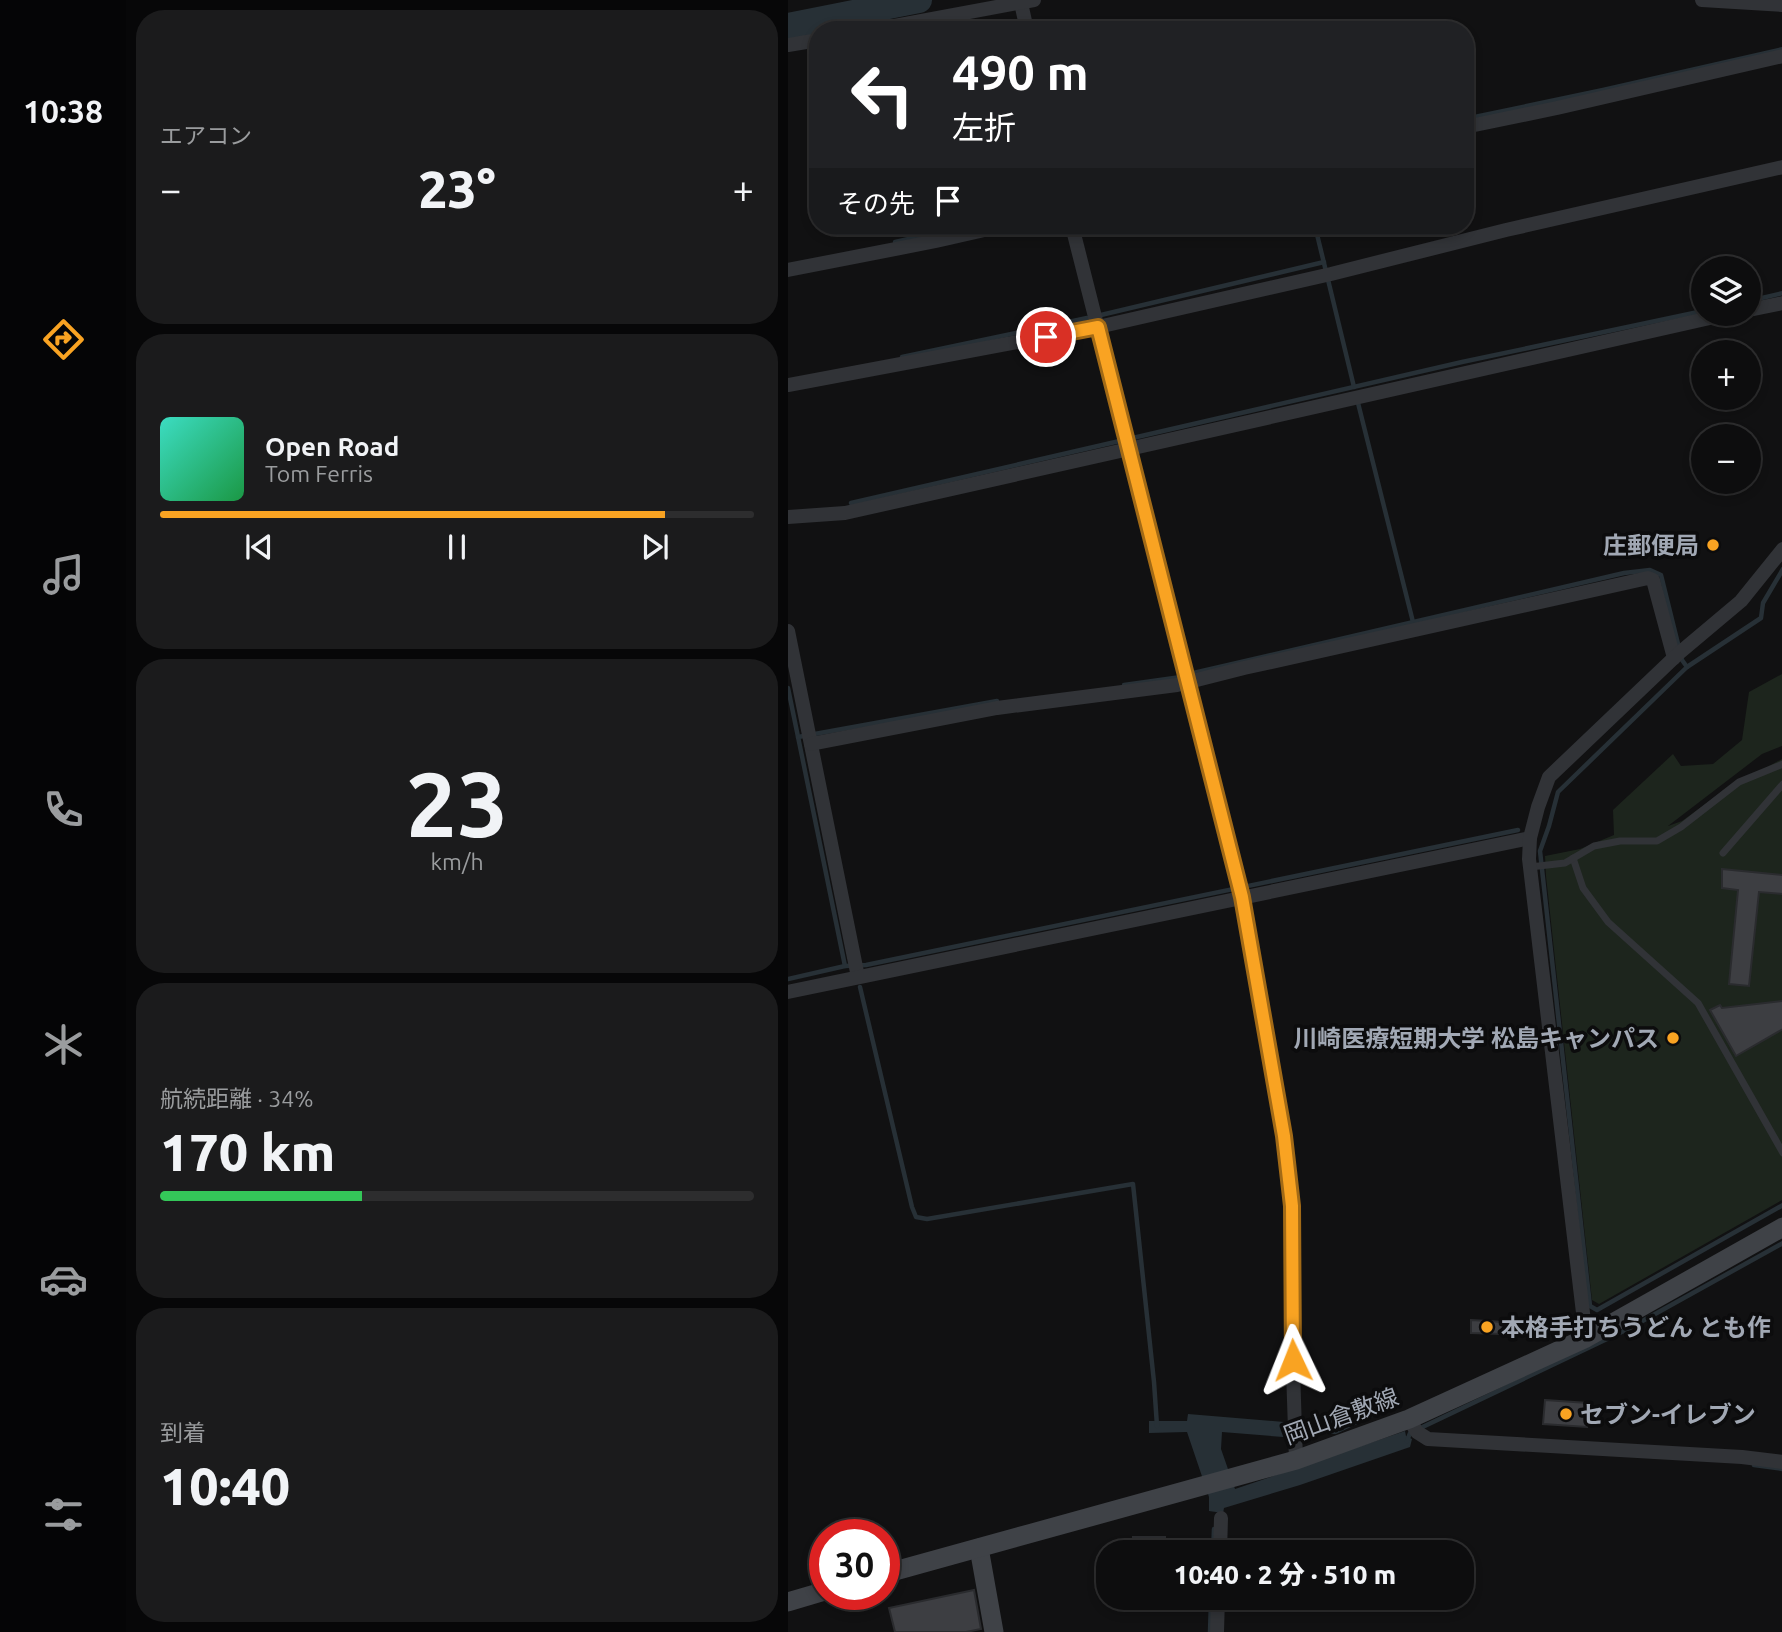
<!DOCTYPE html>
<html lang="ja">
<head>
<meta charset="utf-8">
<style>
	body { margin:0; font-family:Ubuntu,"Noto Sans JP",sans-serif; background:#1b1b1c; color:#f1f3f6; height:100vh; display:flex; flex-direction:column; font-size:26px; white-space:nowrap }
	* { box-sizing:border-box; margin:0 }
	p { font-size:23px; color:#9a9c9e }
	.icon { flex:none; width:38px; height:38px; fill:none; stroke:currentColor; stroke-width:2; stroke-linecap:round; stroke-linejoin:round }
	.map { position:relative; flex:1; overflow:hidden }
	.side { display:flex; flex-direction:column; gap:10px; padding:10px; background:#070708; width:662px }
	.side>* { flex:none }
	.top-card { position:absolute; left:21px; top:21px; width:665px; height:214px; border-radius:28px; box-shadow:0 4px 10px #0003,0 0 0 2px #2d2d2e; background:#202124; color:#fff; overflow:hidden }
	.buttons { position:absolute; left:903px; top:256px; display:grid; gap:14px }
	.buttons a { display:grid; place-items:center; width:70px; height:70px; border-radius:50%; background:#0d0d0e; box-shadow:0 4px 10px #0003,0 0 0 2px #2d2d2e; font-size:35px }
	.speed { position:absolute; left:21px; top:1519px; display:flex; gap:14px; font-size:35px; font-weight:700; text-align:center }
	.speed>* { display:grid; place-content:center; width:91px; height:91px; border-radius:50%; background:#0d0d0e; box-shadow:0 4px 10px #0003,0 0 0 2px #2d2d2e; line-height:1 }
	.speed .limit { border:10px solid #d22; background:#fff; color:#111 }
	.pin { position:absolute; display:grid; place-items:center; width:60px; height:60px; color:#fff; margin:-30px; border:4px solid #fff; border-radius:50%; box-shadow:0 2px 7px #0007 }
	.me { position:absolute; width:77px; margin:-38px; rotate:358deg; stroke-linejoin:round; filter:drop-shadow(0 0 5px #0008) }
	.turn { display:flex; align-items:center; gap:24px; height:147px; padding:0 28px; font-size:32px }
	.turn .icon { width:91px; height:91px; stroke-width:2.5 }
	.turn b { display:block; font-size:49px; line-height:60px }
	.then { display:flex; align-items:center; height:66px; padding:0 28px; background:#0003; gap:14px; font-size:26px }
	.big { font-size:52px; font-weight:800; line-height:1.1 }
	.side .tile { flex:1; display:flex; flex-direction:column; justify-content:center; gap:10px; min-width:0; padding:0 24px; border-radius:28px; background:#1b1b1c }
	.side .dial { align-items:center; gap:0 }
	.dial b { font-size:91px; line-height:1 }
	.song { display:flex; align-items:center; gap:21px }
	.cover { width:84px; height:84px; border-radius:10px; background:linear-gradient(135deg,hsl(170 70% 55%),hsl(140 70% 35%)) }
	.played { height:7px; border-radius:4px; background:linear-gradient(90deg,#f9a322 85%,#2d2d2e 85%) }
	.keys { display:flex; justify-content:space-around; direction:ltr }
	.heat { display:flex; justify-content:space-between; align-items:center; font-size:38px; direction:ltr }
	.charge { height:10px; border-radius:5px; background:linear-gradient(90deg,#34c759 34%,#2d2d2e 0) }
	.trip { position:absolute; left:308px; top:1540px; width:378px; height:70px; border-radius:28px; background:#0d0d0e; box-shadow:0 4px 10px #0003,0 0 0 2px #2d2d2e; font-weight:800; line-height:70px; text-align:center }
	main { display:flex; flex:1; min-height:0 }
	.tabs { display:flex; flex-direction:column; width:126px; justify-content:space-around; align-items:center; background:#050506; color:#9a9c9e }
	.tabs .icon { width:49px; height:49px }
	.tabs .current { color:#f9a322 }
	.tabs b { font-size:32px; color:#f1f3f6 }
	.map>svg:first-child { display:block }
	.green { fill:#1d251d }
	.water { fill:#273036 }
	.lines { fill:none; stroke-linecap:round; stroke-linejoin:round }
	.stream { stroke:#273036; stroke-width:4.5 }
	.river { stroke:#273036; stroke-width:26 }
	.building { fill:#3d3e42; stroke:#2a2b2e; stroke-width:2 }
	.lane { stroke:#313337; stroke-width:7 }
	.street { stroke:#313337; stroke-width:14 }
	.secondary { stroke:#3f4247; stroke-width:19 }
	.route-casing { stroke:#a26a16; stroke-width:18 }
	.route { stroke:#f9a322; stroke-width:12 }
	.poi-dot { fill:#f9a322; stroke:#0c0c0d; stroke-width:2.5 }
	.labels { text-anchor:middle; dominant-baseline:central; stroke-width:7; stroke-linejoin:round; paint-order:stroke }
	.poi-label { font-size:24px; font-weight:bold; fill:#a1a8b4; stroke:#0c0c0d; text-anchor:end }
	.street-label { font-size:24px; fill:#a1a8b4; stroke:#0c0c0d }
</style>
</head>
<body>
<main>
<nav class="tabs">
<b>10:38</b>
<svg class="icon current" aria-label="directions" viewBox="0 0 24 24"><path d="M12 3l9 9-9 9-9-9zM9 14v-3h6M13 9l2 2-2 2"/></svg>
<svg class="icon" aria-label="music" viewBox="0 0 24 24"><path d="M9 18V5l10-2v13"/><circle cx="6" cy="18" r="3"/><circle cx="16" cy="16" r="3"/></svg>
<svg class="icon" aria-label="phone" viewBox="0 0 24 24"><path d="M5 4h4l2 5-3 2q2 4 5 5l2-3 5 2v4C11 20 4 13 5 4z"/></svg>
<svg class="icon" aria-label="climate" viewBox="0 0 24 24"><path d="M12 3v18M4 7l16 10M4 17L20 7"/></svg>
<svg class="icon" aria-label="car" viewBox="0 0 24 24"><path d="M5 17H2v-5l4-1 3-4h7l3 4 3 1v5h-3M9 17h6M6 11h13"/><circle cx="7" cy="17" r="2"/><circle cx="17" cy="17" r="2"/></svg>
<svg class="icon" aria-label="filters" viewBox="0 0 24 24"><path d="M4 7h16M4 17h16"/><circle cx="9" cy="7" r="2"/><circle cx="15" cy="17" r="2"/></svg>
</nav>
<section class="side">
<div class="tile"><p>エアコン</p>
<div class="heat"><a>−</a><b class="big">23°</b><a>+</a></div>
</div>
<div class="tile">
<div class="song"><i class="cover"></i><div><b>Open Road</b><p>Tom Ferris</p></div></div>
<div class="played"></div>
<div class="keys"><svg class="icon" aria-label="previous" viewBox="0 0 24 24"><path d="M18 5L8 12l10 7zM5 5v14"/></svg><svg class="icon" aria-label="pause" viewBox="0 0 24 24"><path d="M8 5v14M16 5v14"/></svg><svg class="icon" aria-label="next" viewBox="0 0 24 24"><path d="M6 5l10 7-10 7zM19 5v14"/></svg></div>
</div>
<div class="tile dial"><b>23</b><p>km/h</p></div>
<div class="tile"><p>航続距離 · 34%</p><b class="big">170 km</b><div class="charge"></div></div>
<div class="tile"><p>到着</p><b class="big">10:40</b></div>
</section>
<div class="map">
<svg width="995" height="1632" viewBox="0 0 995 1632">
	<rect width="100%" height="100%" fill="#111112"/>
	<polygon class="green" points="994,674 994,746 974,754 880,826 894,821 938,789 994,759 994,1200 811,1304 804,1300 758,876 757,856 792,849 826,835 825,810 885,754 893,766 925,764 954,740 961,692"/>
	<polygon class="water" points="591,1405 591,1414 548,1434 523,1433 495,1437 434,1432 433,1449 447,1489 617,1431 618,1436 624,1439 622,1447 512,1485 436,1508 435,1513 421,1511 421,1497 399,1432 361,1433 361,1421 399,1421 400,1414 496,1422 545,1418 548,1423"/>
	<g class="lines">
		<g class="stream">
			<polyline points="677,119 815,90 995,49"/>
			<polyline points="527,226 566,387"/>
			<polyline points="107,242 179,226"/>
			<polyline points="961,301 995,293"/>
			<polyline points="313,315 536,262"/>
			<polyline points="114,357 299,318"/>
			<polyline points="569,399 625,622"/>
			<polyline points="63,503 674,362 915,311"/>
			<polyline points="995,569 975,603 973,618 899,667 770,792 761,826 752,851 802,1306 809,1310 995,1205"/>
			<polyline points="401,674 836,573 862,570 873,575 894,660 899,667"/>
			<polyline points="336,685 393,677"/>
			<polyline points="0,688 57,966"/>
			<polyline points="10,737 209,701"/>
			<polyline points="0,979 57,966 78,965 730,830"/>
			<polyline points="72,987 124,1207 128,1217 139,1219 345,1184 366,1382 369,1426"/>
			<polyline points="619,1441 622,1433 840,1329 995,1243"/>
			<polyline points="966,1465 995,1469"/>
			<polyline points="425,1552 426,1529"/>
			<polyline points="422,1632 423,1601"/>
		</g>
		<polyline class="river" points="0,26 131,0"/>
	</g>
	<g class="building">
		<polygon points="934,869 995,875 995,894 971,892 961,986 941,984 950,890 934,888"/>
		<polygon points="995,1001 995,1029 948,1056 922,1010 932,1005 934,1008"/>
		<polygon points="683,1320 715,1322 714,1334 683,1333"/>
		<polygon points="757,1400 800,1403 799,1427 755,1424"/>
		<rect x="345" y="1537" width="32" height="15"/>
		<polygon points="186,1590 193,1629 178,1632 107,1632 101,1608"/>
	</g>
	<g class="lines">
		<g class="lane">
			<polyline points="935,853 995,784"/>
			<polyline points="785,858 795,888 820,922 910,1003 995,1153"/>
			<polyline points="742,867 777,863 806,846 832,841 869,841 893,827 951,782 995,764"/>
		</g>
		<g class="street">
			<polyline points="914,0 995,5"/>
			<polyline points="233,3 239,30"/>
			<polyline points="85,30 246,0"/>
			<polyline points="0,45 30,40"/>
			<polyline points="677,127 769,108 995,56"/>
			<polyline points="284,226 454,897 496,1136 504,1206 503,1310 508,1460"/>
			<polyline points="0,270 148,241 214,226"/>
			<polyline points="961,310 995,303"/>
			<polyline points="0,385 310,327 543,274 718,230 995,167"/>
			<polyline points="0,517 57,513 944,313"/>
			<polyline points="0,631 70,977"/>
			<polyline points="23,744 209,708 389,685 456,668 860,578 865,580 886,658"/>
			<polyline points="0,992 742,838"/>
			<polyline points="798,1338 741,859 742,838 750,807 761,777 890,654 953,601 995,549"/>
			<polyline points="621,1419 629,1432 640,1439 954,1457 995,1462"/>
			<polyline points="432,1552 433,1518"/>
			<polyline points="429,1632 430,1598"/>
		</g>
		<g class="secondary">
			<polyline points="191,1548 206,1632"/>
			<polyline points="96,1574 508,1460 621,1419 798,1338 995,1227"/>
			<polyline points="0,1602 37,1591"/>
		</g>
	</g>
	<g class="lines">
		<defs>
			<polyline id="route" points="258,337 310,327 454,897 496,1136 504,1206 505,1360"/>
		</defs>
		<use href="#route" class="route-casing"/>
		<use href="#route" class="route"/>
	</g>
	<g class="poi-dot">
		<circle cx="925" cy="545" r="7"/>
		<circle cx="885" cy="1038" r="7"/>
		<circle cx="699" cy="1327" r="7"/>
		<circle cx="778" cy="1414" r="7"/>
	</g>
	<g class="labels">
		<g class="poi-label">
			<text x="911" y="545">庄郵便局</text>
			<text x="871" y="1038">川崎医療短期大学 松島キャンパス</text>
			<text x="713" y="1327" text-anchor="start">本格手打ちうどん とも作</text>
			<text x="792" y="1414" text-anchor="start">セブン-イレブン</text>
		</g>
		<g class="street-label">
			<text transform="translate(553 1416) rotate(-20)">岡山倉敷線</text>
		</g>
	</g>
</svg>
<div class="buttons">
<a><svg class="icon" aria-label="layers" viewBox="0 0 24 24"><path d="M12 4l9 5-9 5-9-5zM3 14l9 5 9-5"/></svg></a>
<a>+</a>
<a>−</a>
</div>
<div class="speed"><div class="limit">30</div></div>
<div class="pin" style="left:258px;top:337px;background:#d93025"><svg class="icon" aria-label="arrive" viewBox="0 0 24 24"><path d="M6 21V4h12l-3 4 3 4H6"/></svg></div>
<svg class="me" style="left:505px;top:1360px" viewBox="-20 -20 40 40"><path d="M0-17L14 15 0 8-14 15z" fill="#f9a322" stroke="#fff" stroke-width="4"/></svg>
<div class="trip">10:40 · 2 分 · 510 m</div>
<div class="top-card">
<div class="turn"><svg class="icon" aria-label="left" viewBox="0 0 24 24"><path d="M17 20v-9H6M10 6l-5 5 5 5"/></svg><div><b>490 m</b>左折</div></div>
<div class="then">その先<svg class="icon" aria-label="arrive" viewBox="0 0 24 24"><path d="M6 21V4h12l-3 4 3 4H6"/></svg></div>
</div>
</div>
</main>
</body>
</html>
